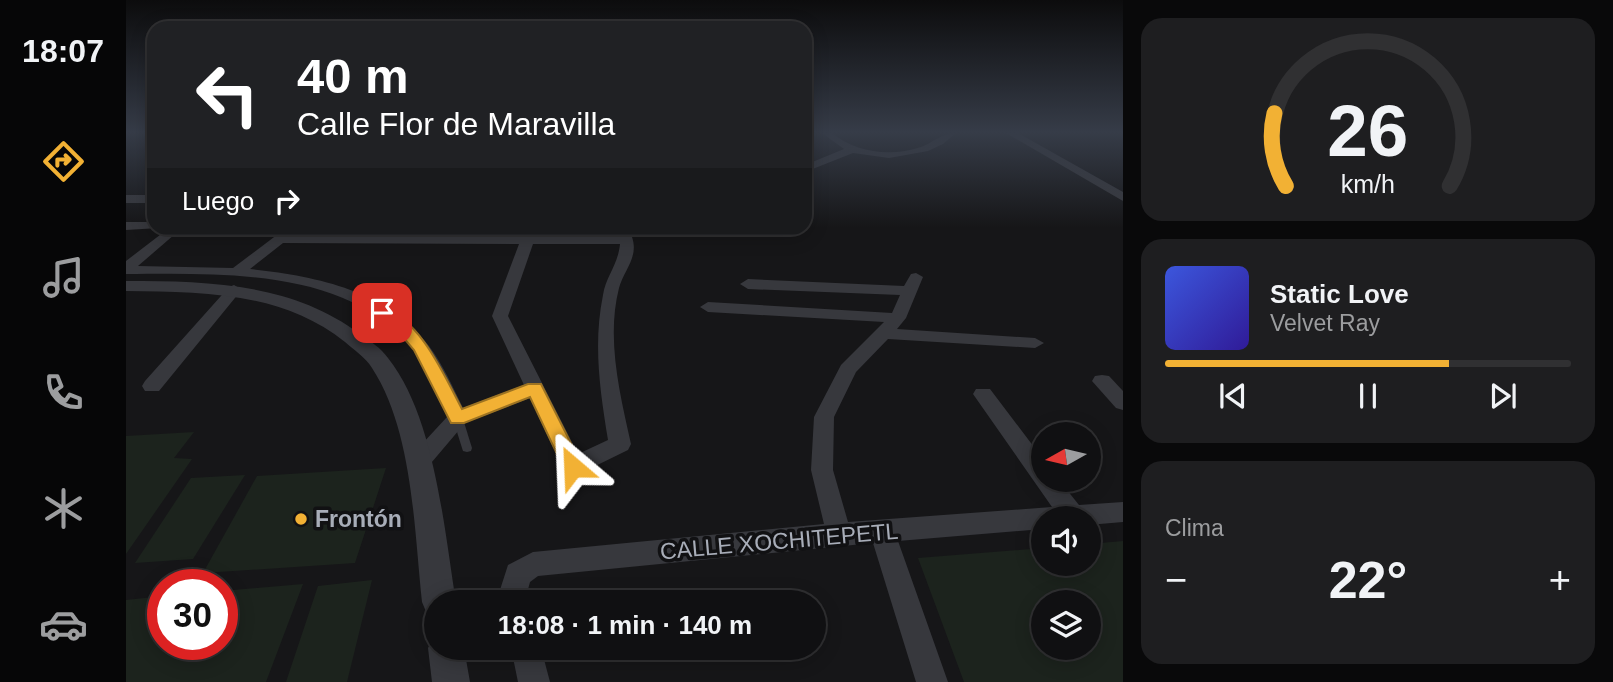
<!DOCTYPE html>
<html lang="es">
<head>
<meta charset="utf-8">
<style>
	body { margin:0; font-family:Helvetica,sans-serif; background:#1e1e20; color:#f1f3f6; height:100vh; display:flex; flex-direction:column; font-size:26px; white-space:nowrap }
	* { box-sizing:border-box; margin:0 }
	p { font-size:23px; color:#9c9d9f }
	.icon { flex:none; width:38px; height:38px; fill:none; stroke:currentColor; stroke-width:2; stroke-linecap:round; stroke-linejoin:round }
	.map { position:relative; flex:1; overflow:hidden }
	.drawer { display:flex; flex-direction:column; gap:18px; padding:18px; background:#09090a; width:490px }
	.drawer>* { flex:none }
	.banner { position:absolute; left:21px; top:21px; width:665px; height:214px; border-radius:21px; box-shadow:0 4px 18px #0003,0 0 0 2px #303032; background:#202124; color:#fff; overflow:hidden }
	.needle { width:46px; rotate:262deg }
	.buttons { position:absolute; left:905px; top:422px; display:grid; gap:14px }
	.buttons a { display:grid; place-items:center; width:70px; height:70px; border-radius:50%; background:#101012; box-shadow:0 4px 18px #0003,0 0 0 2px #303032; font-size:35px }
	.speed { position:absolute; left:21px; top:569px; display:flex; gap:14px; font-size:35px; font-weight:700; text-align:center }
	.speed>* { display:grid; place-content:center; width:91px; height:91px; border-radius:50%; background:#101012; box-shadow:0 4px 18px #0003,0 0 0 2px #303032; line-height:1 }
	.speed .limit { border:10px solid #d22; background:#fff; color:#111 }
	.pin { position:absolute; display:grid; place-items:center; width:60px; height:60px; color:#fff; margin:-30px; border-radius:14px; box-shadow:0 4px 10px #0006 }
	.me { position:absolute; width:77px; margin:-38px; rotate:334deg; stroke-linejoin:round; filter:drop-shadow(0 0 5px #0008) }
	.turn { display:flex; align-items:center; gap:24px; height:147px; padding:0 35px; font-size:32px }
	.turn .icon { width:91px; height:91px; stroke-width:2.5 }
	.turn b { display:block; font-size:49px; line-height:60px }
	.then { display:flex; align-items:center; height:66px; padding:0 35px; background:#0003; gap:14px; font-size:26px }
	.big { font-size:52px; font-weight:800; line-height:1.1 }
	.drawer .tile { flex:1; display:flex; flex-direction:column; justify-content:center; gap:10px; min-width:0; padding:0 24px; border-radius:21px; background:#1e1e20 }
	.drawer .dial { align-items:center; gap:0 }
	.dial svg { height:182px; overflow:visible; fill:none; stroke:#303032; stroke-width:7; stroke-linecap:round; text-anchor:middle }
	.dial text { fill:#f1f3f6; stroke:none }
	.song { display:flex; align-items:center; gap:21px }
	.cover { width:84px; height:84px; border-radius:10px; background:linear-gradient(135deg,hsl(230 70% 55%),hsl(250 70% 35%)) }
	.played { height:7px; border-radius:4px; background:linear-gradient(90deg,#f2b134 70%,#303032 70%) }
	.keys { display:flex; justify-content:space-around; direction:ltr }
	.heat { display:flex; justify-content:space-between; align-items:center; font-size:38px; direction:ltr }
	.trip { position:absolute; left:298px; top:590px; width:402px; height:70px; border-radius:35px; background:#101012; box-shadow:0 4px 18px #0003,0 0 0 2px #303032; font-weight:800; line-height:70px; text-align:center }
	main { display:flex; flex:1; min-height:0 }
	.tab-bar { display:flex; flex-direction:column; width:126px; justify-content:space-around; align-items:center; background:#060607; color:#9c9d9f }
	.tab-bar .icon { width:49px; height:49px }
	.tab-bar .active { color:#f2b134 }
	.tab-bar b { font-size:32px; color:#f1f3f6 }
	.map>svg:first-child { display:block }
	.green { fill:#1c231d; fill-rule:evenodd }
	.lines { fill:none; stroke-linecap:round; stroke-linejoin:round }
	.service { fill:#37383d; fill-rule:evenodd }
	.minor { fill:#37383d; fill-rule:evenodd }
	.tertiary { fill:#37383d; fill-rule:evenodd }
	.route { fill:#f2b134; stroke:#9d7322; stroke-width:2 }
	.poi-dot { fill:#f2b134; stroke:#111113; stroke-width:2.5 }
	.labels { text-anchor:middle; dominant-baseline:central; stroke-width:7; stroke-linejoin:round; paint-order:stroke }
	.near-poi-label { font-size:23px; font-weight:bold; fill:#a8adb8; stroke:#111113; text-anchor:start }
	.near-street-label { font-size:23px; fill:#a8adb8; stroke:#111113 }
</style>
</head>
<body>
<main>
<nav class="tab-bar">
<b>18:07</b>
<svg class="icon active" aria-label="directions" viewBox="0 0 24 24"><path d="M12 3l9 9-9 9-9-9zM9 14v-3h6M13 9l2 2-2 2"/></svg>
<svg class="icon" aria-label="music" viewBox="0 0 24 24"><path d="M9 18V5l10-2v13"/><circle cx="6" cy="18" r="3"/><circle cx="16" cy="16" r="3"/></svg>
<svg class="icon" aria-label="phone" viewBox="0 0 24 24"><path d="M5 4h4l2 5-3 2q2 4 5 5l2-3 5 2v4C11 20 4 13 5 4z"/></svg>
<svg class="icon" aria-label="climate" viewBox="0 0 24 24"><path d="M12 3v18M4 7l16 10M4 17L20 7"/></svg>
<svg class="icon" aria-label="car" viewBox="0 0 24 24"><path d="M5 17H2v-5l4-1 3-4h7l3 4 3 1v5h-3M9 17h6M6 11h13"/><circle cx="7" cy="17" r="2"/><circle cx="17" cy="17" r="2"/></svg>
</nav>
<div class="map">
<svg width="997" height="682" viewBox="0 0 997 682">
	<rect width="100%" height="100%" fill="#161618"/>
	<g class="green">
		<polygon points="68,432 48,458 66,459 0,554 0,436"/>
		<polygon points="260,468 229,563 77,573 131,476"/>
		<polygon points="119,475 67,559 9,563 65,478"/>
		<path d="M 997,541 L 997,682 L 838,682 L 792,558 L 917,548 L 917,564 L 962,564 L 963,544 ZM 917,602 L 962,602 L 962,648 L 917,648 Z"/>
		<polygon points="246,580 221,682 160,682 192,586"/>
		<polygon points="177,584 140,682 0,682 0,600 37,596 37,644 96,644 96,591"/>
	</g>
	<g class="lines">
		<polygon class="service" points="332,415 336,416 337,419 346,448 345,451 341,452 337,451 336,448 327,419 328,416"/>
		<g class="minor">
			<path d="M 696,133 L 706,133 C 730,153 765,157 795,147 C 808,142 816,133 830,133 L 817,144 L 802,151 L 763,158 L 727,153 L 679,172 L 679,165 L 718,149 Z"/>
			<polygon points="880,133 892,133 997,192 997,201"/>
			<rect x="0" y="195" width="28" height="8"/>
			<polygon points="0,222 28,222 28,228 33,228 0,230"/>
			<path d="M 43,228 L 56,228 L 12,266 L 107,268 L 160,228 L 174,228 L 166,236 L 196,237 L 401,234 L 506,237 C 513,257 498,270 493,288 C 480,339 494,394 505,444 L 502,450 L 455,473 L 447,476 L 439,473 L 404,398 L 339,423 L 300,469 L 292,472 L 284,469 L 281,463 L 284,457 L 321,417 C 311,395 303,369 288,350 C 221,267 97,274 0,274 L 0,261 ZM 157,243 L 393,244 L 366,316 L 398,385 L 337,408 C 327,387 317,365 303,346 C 262,290 189,276 124,269 ZM 407,244 L 494,244 C 492,265 480,276 477,295 C 467,344 474,391 482,440 L 452,454 L 382,316 Z"/>
			<polygon points="790,273 797,277 780,318 771,329 909,338 918,343 909,348 762,339 730,372 708,417 707,470 722,522 926,507 847,394 850,389 864,389 917,459 917,480 933,480 953,505 997,502 997,522 962,525 962,518 917,518 917,529 772,541 822,682 790,682 747,543 412,576 404,582 401,593 403,602 375,602 373,593 382,565 407,552 698,524 685,470 688,417 715,365 758,322 582,312 574,307 582,302 766,313 774,295 622,289 614,284 622,279 778,286 785,274"/>
			<polygon points="108,285 116,290 113,293 33,391 19,391 16,386 19,381 103,287"/>
			<polygon points="976,375 983,376 997,391 997,410 990,408 966,381 969,376"/>
			<polygon points="385,648 415,648 424,682 392,682"/>
		</g>
		<g class="tertiary">
			<path d="M 0,281 C 82,281 166,283 234,334 C 244,341 255,348 262,358 C 309,417 318,529 330,602 L 310,602 L 310,617 L 301,614 L 296,602 C 288,529 287,431 246,368 C 240,358 228,350 219,342 C 156,292 78,292 0,291 Z"/>
			<polygon points="310,634 310,648 338,648 344,682 306,682 302,648"/>
		</g>
	</g>
	<linearGradient id="sky" x2="0" y2="1"><stop stop-color="#0c0c0d"/><stop offset="0.58" stop-color="#363c48"/><stop offset="1" stop-color="#363c48" stop-opacity="0"/></linearGradient>
	<rect width="997" height="228" fill="url(#sky)"/>
	<path class="route" d="M 256,308 C 294,318 319,377 336,409 L 402,384 L 415,384 L 457,467 L 454,473 L 447,475 L 440,473 L 404,397 L 338,423 L 325,423 L 288,350 L 276,336 L 249,313 Z"/>
	<circle class="poi-dot" cx="175" cy="519" r="7"/>
	<g class="labels">
		<g class="near-poi-label">
			<text x="189" y="519">Frontón</text>
		</g>
		<g class="near-street-label">
			<text transform="translate(653 541) rotate(-5)">CALLE XOCHITEPETL</text>
		</g>
	</g>
</svg>
<div class="buttons">
<a><svg class="needle" viewBox="-14 -14 28 28"><path d="M0-13l5 13h-10z" fill="#e53935"/><path d="M0 13l5-13h-10z" fill="#9c9d9f"/></svg></a>
<a><svg class="icon" aria-label="sound" viewBox="0 0 24 24"><path d="M4 9h4l5-4v14l-5-4H4zM17 9q2 3 0 6"/></svg></a>
<a><svg class="icon" aria-label="layers" viewBox="0 0 24 24"><path d="M12 4l9 5-9 5-9-5zM3 14l9 5 9-5"/></svg></a>
</div>
<div class="speed"><div class="limit">30</div></div>
<div class="pin" style="left:256px;top:313px;background:#d93025"><svg class="icon" aria-label="arrive" viewBox="0 0 24 24"><path d="M6 21V4h12l-3 4 3 4H6"/></svg></div>
<svg class="me" style="left:447px;top:467px" viewBox="-20 -20 40 40"><path d="M0-17L14 15 0 8-14 15z" fill="#f2b134" stroke="#fff" stroke-width="4"/></svg>
<div class="trip">18:08 · 1 min · 140 m</div>
<div class="banner">
<div class="turn"><svg class="icon" aria-label="left" viewBox="0 0 24 24"><path d="M17 20v-9H6M10 6l-5 5 5 5"/></svg><div><b>40 m</b>Calle Flor de Maravilla</div></div>
<div class="then">Luego<svg class="icon" aria-label="right" viewBox="0 0 24 24"><path d="M7 20v-9h11M14 6l5 5-5 5"/></svg></div>
</div>
</div>
<section class="drawer">
<div class="tile dial"><svg viewBox="0 0 100 80">
<path d="M14 69A42 42 0 1 1 86 69"/>
<path d="M14 69A42 42 0 0 1 9 37" stroke="#f2b134"/>
<text x="50" y="56" font-size="32" font-weight="700">26</text>
<text x="50" y="72" font-size="11">km/h</text>
</svg></div>
<div class="tile">
<div class="song"><i class="cover"></i><div><b>Static Love</b><p>Velvet Ray</p></div></div>
<div class="played"></div>
<div class="keys"><svg class="icon" aria-label="previous" viewBox="0 0 24 24"><path d="M18 5L8 12l10 7zM5 5v14"/></svg><svg class="icon" aria-label="pause" viewBox="0 0 24 24"><path d="M8 5v14M16 5v14"/></svg><svg class="icon" aria-label="next" viewBox="0 0 24 24"><path d="M6 5l10 7-10 7zM19 5v14"/></svg></div>
</div>
<div class="tile"><p>Clima</p>
<div class="heat"><a>−</a><b class="big">22°</b><a>+</a></div>
</div>
</section>
</main>
</body>
</html>
